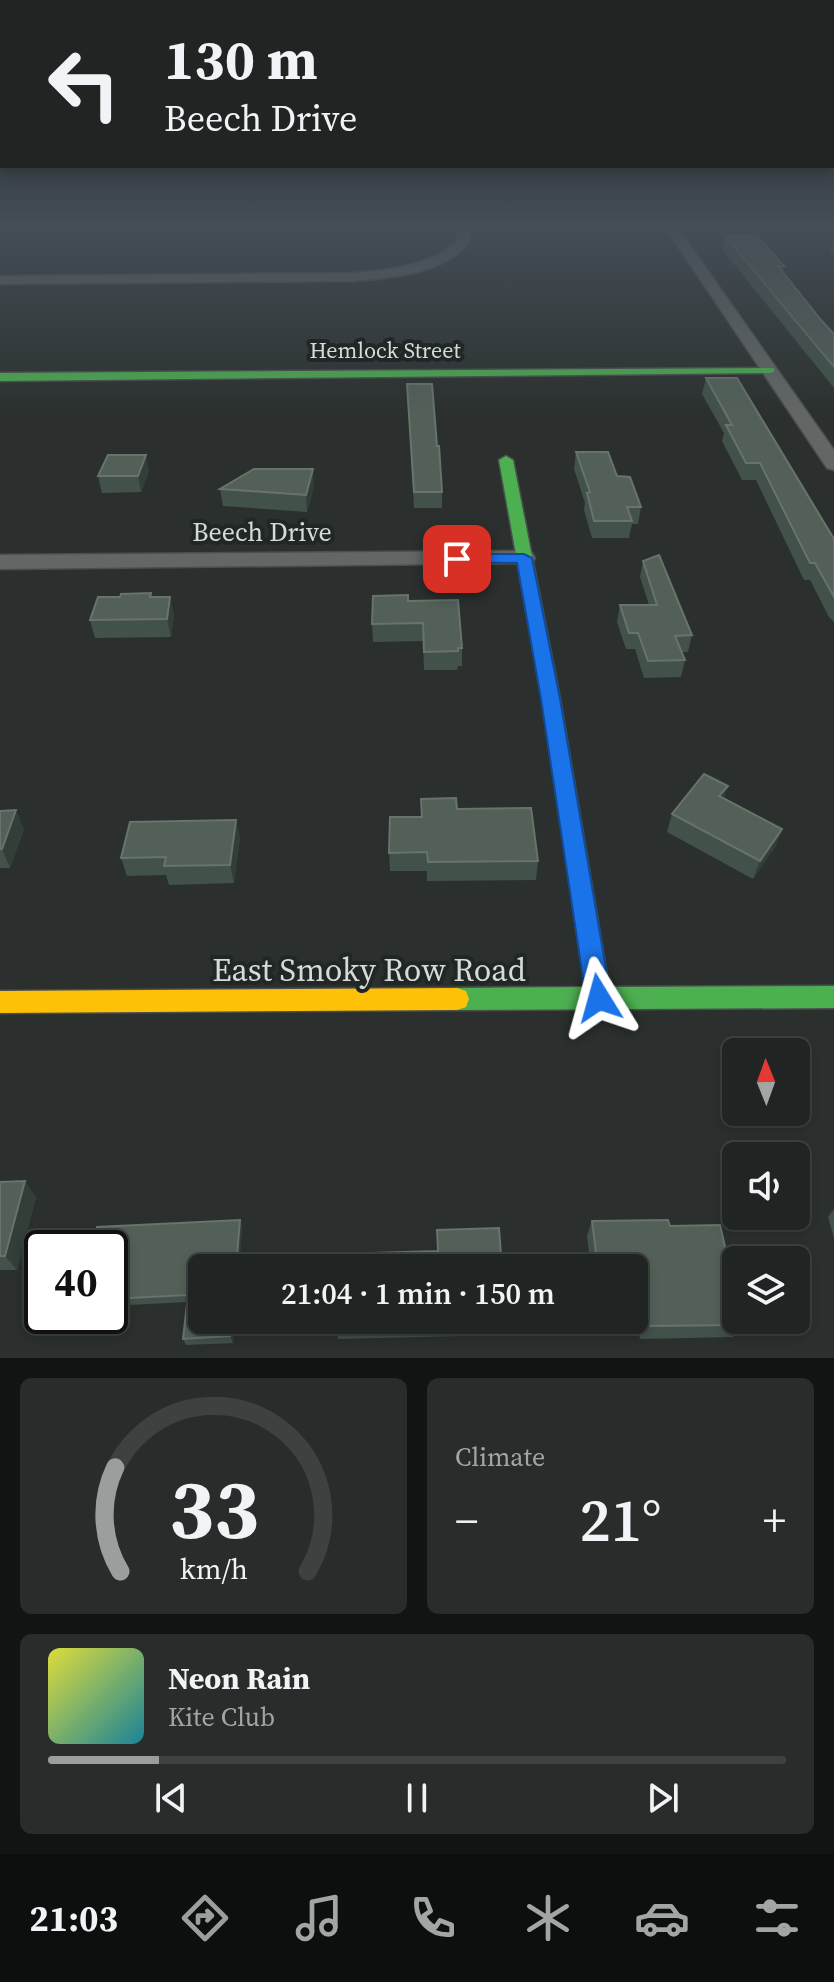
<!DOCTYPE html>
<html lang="en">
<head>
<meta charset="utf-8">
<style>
	body { margin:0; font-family:"Source Serif 4",serif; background:#282c2a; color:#f1f3f6; height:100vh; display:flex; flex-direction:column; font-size:30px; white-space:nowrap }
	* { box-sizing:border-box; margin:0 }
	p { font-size:26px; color:#a2a4a5 }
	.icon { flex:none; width:44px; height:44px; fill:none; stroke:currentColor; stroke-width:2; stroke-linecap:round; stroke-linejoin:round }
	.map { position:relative; height:1358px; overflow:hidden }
	.side { display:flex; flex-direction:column; gap:20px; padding:20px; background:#121413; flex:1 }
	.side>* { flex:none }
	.hud { position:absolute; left:0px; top:0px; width:834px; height:168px; box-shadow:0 4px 12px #0003,0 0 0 2px #3d4140; background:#202422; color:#f1f3f6; overflow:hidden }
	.needle { width:52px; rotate:359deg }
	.fabs { position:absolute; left:722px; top:1038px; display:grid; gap:16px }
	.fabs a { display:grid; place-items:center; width:88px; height:88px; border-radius:12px; background:#202422; box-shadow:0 4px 12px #0003,0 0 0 2px #3d4140; font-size:40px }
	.speed { position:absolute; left:24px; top:1230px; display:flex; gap:16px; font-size:40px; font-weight:700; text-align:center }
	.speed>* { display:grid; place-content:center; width:104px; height:104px; border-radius:50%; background:#202422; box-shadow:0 4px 12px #0003,0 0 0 2px #3d4140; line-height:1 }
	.speed .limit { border:4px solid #111; border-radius:12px; background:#fff; color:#111 }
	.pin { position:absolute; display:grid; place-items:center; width:68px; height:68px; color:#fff; margin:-34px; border-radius:16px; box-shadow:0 4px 12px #0006 }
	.me { position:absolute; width:88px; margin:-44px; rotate:352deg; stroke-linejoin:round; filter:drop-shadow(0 0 6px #0008) }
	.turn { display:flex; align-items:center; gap:28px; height:168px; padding:0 32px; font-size:36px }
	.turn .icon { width:104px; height:104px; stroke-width:2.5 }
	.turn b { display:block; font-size:56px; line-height:68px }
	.big { font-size:60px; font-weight:600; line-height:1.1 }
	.side .widget { flex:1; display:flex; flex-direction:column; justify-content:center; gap:12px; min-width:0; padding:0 28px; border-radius:12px; background:#282c2a }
	.side .dial { align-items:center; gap:0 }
	.dial svg { height:208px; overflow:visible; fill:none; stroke:#3d4140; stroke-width:7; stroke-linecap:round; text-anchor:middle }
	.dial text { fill:#f1f3f6; stroke:none }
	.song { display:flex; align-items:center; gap:24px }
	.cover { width:96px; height:96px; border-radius:12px; background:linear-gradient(135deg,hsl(60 70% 55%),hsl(190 70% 35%)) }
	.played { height:8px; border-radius:4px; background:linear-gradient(90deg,#9a9e9d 15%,#3d4140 15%) }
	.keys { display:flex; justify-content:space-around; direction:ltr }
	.heat { display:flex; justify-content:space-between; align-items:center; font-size:44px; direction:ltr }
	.side .tiles { flex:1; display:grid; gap:20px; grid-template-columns:1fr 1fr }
	.widget:last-child { grid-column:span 2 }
	.trip { position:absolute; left:188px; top:1254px; width:460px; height:80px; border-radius:12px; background:#202422; box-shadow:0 4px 12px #0003,0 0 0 2px #3d4140; font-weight:600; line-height:80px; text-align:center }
	.menu { display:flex; height:128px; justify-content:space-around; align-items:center; background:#0d0e0e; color:#a2a4a5 }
	.menu .icon { width:56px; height:56px }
	.menu .current { color:#9a9e9d }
	.menu b { font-size:36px; color:#f1f3f6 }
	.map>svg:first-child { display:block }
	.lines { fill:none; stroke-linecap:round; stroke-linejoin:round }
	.street-casing { stroke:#4a4e4d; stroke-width:3 }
	.fast-casing { stroke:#4a4e4d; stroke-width:3 }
	.slow-casing { stroke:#4a4e4d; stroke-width:3 }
	.street { fill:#636665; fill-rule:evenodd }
	.fast { fill:#4caf50; fill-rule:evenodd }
	.slow { fill:#ffc107; fill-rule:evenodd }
	.wall { fill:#425149 }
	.shaded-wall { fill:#323e38 }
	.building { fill:#526058; stroke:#67736c; stroke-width:2 }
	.route { fill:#1a73e8; stroke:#114b97; stroke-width:2 }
	.labels { text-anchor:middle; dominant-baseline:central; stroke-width:8; stroke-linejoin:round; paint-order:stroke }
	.far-street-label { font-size:22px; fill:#d6dad9; stroke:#202725 }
	.street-label { font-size:26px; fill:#d6dad9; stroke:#202725 }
	.near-street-label { font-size:32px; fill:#d6dad9; stroke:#202725 }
</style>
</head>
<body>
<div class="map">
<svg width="834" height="1358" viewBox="0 0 834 1358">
	<rect width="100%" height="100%" fill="#2b302e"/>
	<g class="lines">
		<defs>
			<g id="street">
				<path d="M 458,227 L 470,227 L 469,243 C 441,275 394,277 354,281 L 0,284 L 0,276 L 354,273 C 391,269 428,267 457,242 Z"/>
				<polygon points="665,227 677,227 834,450 834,470 827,468"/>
				<polygon points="524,551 532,553 535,558 532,563 0,569 0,555"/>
			</g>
			<g id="fast">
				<polygon points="774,368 774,372 770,373 0,381 0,373"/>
				<polygon points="506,456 513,460 560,699 609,987 834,986 834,1008 457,1010 448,1007 445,999 448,991 457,988 585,987 542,699 499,460"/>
			</g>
			<polygon id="slow" points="457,988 466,991 469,999 466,1007 457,1010 0,1013 0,991"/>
		</defs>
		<use href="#street" class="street-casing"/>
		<use href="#fast" class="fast-casing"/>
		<use href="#slow" class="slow-casing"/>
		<use href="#street" class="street"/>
		<use href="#fast" class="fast"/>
		<use href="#slow" class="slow"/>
	</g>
	<g class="wall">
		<polygon points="725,236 784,266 783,271 821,320 834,334 834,388 722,249"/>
		<polygon points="834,238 834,255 830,251"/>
		<polygon points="706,378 834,539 834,622 829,617 810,580 804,580 756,480 742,480 722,441 724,433 702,394"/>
		<polygon points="407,384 437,446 442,492 442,508 414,508"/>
		<polygon points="576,452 617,476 641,507 638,524 632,524 629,538 592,538 584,510 585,503 574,469"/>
		<polygon points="149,471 141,492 102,493 98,476"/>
		<polygon points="314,486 307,512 223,506 220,489"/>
		<polygon points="643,561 692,635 688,652 682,652 685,660 681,677 644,678 635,649 626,649 617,622 620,605 649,605 640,577"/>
		<polygon points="151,593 152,597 170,597 174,615 171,637 95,638 90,620 120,597"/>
		<polygon points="408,601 462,648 462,666 458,666 457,670 424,670 423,641 373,642 372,624"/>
		<polygon points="723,799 782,829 775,847 753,879 667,832 672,814"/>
		<polygon points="457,809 538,861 536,880 427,881 427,871 390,871 389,853 421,817"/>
		<polygon points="0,811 24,829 10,868 0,868"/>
		<polygon points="236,820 240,838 234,883 169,885 166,875 127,876 121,858"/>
		<polygon points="0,1182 36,1197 17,1270 0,1270"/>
		<polygon points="834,1209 834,1238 828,1217"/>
		<polygon points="240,1220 242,1227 233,1343 186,1345 183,1339 187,1302 110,1306 110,1248"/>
		<polygon points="592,1221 670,1226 743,1325 733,1337 640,1339 637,1323 599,1324 598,1320 634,1320 634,1268 591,1268 587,1236"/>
		<polygon points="506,1322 503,1335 338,1339 335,1327"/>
	</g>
	<g class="shaded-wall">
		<polygon points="146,455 149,471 141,492 138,476"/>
		<polygon points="313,469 314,486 307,512 306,495"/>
		<polygon points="170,597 174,615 171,637 167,619"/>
		<polygon points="728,786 722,804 719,796"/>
		<polygon points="16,810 24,829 10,868 2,849"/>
		<polygon points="236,820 240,838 234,883 230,865"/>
		<polygon points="782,829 775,847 753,879 760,861"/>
		<polygon points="25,1181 36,1197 17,1270 5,1256"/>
		<polygon points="240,1220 242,1227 239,1268 236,1268"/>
		<polygon points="232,1320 235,1320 233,1343 230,1336"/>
	</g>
	<g class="building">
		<polygon points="725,236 757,236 784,266 778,266 821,320 834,334 834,367"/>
		<polygon points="706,378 737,378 834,539 834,597 815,563 810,563 760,463 746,463 726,425 732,425"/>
		<polygon points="407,384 432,384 437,446 439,446 442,492 414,492"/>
		<polygon points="576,452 608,452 617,476 630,477 641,507 627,507 632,521 594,521 587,493 590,492"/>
		<polygon points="108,455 146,455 138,476 98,476"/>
		<polygon points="254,469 313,469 306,495 220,489"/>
		<polygon points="659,555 692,635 675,636 685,660 648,661 638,633 629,633 620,605 657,605 643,561"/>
		<polygon points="151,593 150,597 170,597 167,619 90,620 98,597 120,597 121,594"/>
		<polygon points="408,595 408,601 458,600 462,648 458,648 458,651 424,652 423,623 372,624 373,596"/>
		<polygon points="704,774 728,786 719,796 782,829 760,861 672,814"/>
		<polygon points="456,798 457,809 531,808 538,861 428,862 427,852 389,853 390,817 422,817 421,799"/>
		<polygon points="16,810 2,849 0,849 0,811"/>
		<polygon points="236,820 230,865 164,866 166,857 121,858 130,822"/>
		<polygon points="25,1181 5,1256 0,1256 0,1182"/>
		<polygon points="240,1220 236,1268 202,1268 202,1320 232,1320 230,1336 183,1339 188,1295 110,1299 110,1248 93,1248 97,1227"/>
		<polygon points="668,1220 670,1226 720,1225 736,1294 736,1320 742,1320 743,1325 647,1326 644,1310 634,1310 634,1268 598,1268 592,1221"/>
		<polygon points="499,1228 502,1268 338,1268 338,1254 438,1251 437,1230"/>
		<polygon points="336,1320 506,1320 506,1322 335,1327"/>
	</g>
	<linearGradient id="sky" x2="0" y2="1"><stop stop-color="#181a19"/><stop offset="0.54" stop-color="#444e57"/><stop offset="1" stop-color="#444e57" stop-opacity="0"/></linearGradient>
	<rect width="834" height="417" fill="url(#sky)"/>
	<polygon class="route" points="457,554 524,554 532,558 560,699 611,998 607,1006 599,1010 590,1006 586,998 541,699 517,563 452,562 452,556"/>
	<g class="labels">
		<g class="far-street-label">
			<text x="385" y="350">Hemlock Street</text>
		</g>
		<g class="street-label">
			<text x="262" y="532">Beech Drive</text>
		</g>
		<g class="near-street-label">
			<text x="369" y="970">East Smoky Row Road</text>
		</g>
	</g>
</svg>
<div class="fabs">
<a><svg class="needle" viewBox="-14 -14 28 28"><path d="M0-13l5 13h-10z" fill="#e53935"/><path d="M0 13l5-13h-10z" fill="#a2a4a5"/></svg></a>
<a><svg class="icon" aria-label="sound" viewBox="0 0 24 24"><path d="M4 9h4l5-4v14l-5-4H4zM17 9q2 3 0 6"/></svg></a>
<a><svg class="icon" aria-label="layers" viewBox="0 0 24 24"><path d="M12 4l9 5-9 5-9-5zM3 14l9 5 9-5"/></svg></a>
</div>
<div class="speed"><div class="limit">40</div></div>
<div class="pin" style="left:457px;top:559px;background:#d93025"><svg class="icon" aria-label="arrive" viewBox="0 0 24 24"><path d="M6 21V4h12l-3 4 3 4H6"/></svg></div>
<svg class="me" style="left:599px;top:998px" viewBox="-20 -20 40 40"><path d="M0-17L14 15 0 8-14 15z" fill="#1a73e8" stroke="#fff" stroke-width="4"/></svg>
<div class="trip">21:04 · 1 min · 150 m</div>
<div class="hud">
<div class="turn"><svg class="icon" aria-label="left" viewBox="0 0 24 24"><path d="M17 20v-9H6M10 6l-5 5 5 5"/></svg><div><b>130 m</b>Beech Drive</div></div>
</div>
</div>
<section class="side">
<div class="tiles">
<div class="widget dial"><svg viewBox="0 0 100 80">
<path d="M14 69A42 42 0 1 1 86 69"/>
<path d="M14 69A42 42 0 0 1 12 29" stroke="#9a9e9d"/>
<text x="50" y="56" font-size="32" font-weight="700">33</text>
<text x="50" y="72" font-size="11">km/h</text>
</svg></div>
<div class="widget"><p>Climate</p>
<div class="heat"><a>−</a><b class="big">21°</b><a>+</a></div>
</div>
<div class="widget">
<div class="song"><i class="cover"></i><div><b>Neon Rain</b><p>Kite Club</p></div></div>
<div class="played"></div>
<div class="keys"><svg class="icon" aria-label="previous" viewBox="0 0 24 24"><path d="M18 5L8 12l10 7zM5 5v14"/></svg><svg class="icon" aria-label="pause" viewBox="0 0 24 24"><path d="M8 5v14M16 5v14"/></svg><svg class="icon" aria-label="next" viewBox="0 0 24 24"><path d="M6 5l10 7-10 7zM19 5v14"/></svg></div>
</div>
</div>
</section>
<nav class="menu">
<b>21:03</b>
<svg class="icon current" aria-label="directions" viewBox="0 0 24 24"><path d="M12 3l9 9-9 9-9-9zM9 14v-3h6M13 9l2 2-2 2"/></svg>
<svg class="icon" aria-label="music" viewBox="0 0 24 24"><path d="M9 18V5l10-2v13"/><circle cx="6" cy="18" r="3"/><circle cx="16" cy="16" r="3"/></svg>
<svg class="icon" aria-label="phone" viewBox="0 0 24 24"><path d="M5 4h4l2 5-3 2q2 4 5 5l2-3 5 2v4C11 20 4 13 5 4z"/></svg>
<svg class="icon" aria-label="climate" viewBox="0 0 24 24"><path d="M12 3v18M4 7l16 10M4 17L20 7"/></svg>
<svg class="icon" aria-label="car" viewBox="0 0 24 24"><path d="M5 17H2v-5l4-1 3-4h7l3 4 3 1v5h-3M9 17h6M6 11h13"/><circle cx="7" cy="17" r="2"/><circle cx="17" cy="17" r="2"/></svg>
<svg class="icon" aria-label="filters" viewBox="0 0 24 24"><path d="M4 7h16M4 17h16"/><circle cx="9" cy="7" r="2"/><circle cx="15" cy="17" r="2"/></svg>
</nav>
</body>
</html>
